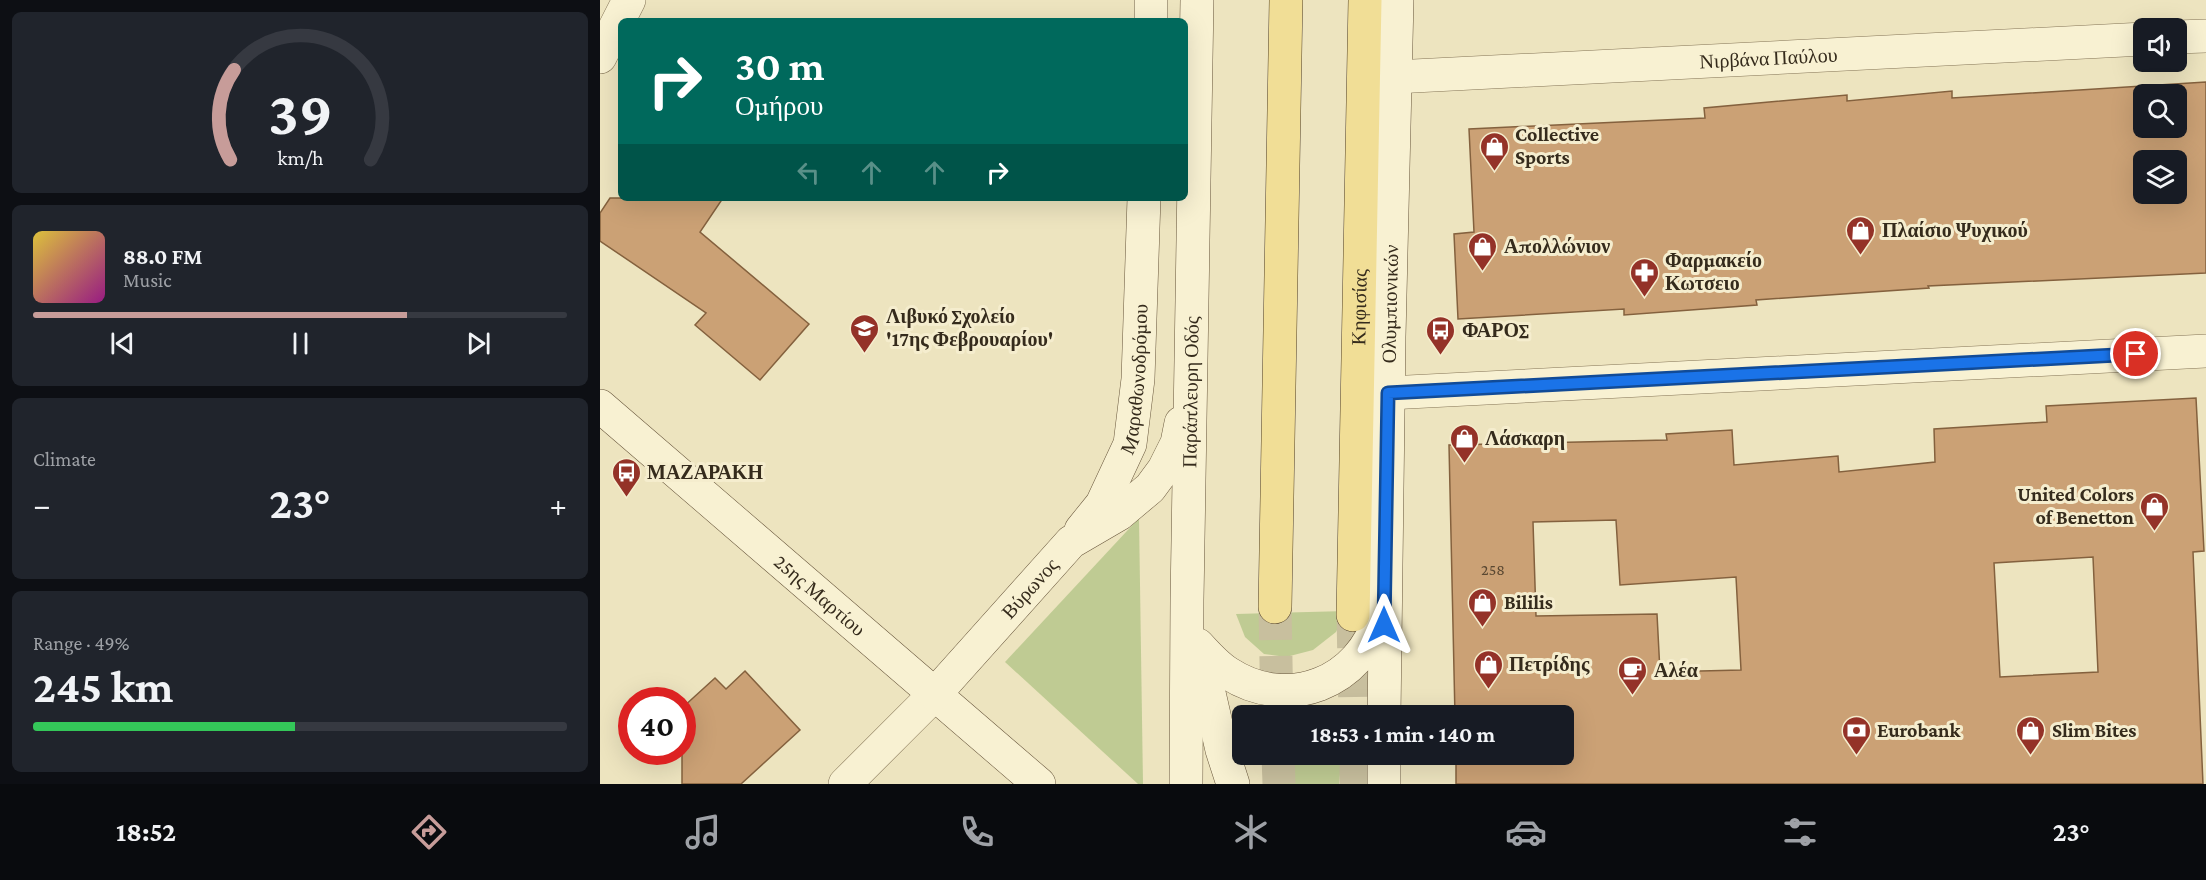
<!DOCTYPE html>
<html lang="en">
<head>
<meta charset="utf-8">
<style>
	body { margin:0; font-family:"Crimson Pro",serif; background:#20242c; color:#f1f3f6; height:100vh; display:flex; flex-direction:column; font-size:22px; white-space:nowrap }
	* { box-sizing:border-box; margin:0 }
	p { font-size:20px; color:#9ea1a6 }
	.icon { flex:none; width:33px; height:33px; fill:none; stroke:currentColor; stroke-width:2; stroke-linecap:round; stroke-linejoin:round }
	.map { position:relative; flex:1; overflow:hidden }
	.drawer { display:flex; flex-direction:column; gap:12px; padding:12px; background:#0d0f14; width:600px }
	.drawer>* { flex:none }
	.hud { position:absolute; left:18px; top:18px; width:570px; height:183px; border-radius:9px; box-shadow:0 6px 24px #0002; background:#00695c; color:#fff; overflow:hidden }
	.fabs { position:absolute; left:1533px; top:18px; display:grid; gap:12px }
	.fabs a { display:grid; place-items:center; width:54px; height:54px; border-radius:9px; background:#171b24; box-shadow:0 6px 24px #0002; font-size:30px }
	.speed { position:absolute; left:18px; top:687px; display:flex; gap:12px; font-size:30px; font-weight:700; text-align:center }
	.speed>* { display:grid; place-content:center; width:78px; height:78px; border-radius:50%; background:#171b24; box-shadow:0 6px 24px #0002; line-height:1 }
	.speed .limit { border:9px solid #d22; background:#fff; color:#111 }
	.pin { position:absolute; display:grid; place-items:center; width:51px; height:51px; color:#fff; margin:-26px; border:3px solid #fff; border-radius:50%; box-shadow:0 2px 6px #0007 }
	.me { position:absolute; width:66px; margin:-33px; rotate:0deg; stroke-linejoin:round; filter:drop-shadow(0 0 4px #0008) }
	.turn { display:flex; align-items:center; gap:21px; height:126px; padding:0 18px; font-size:27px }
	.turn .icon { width:78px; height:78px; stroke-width:2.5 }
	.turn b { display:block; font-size:42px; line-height:51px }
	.lanes { display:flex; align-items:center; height:57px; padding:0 18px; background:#0003; justify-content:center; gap:30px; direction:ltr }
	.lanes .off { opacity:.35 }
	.big { font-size:45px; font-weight:700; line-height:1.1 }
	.drawer .tile { flex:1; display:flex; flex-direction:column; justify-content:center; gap:9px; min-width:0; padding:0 21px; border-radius:9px; background:#20242c }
	.drawer .dial { align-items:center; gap:0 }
	.dial svg { height:156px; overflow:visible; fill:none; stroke:#363941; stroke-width:7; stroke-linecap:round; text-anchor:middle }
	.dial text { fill:#f1f3f6; stroke:none }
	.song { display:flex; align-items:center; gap:18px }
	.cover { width:72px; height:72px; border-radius:9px; background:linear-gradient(135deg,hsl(50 70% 55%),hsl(310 70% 35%)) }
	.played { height:6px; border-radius:3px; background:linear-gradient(90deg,#c79c99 70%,#363941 70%) }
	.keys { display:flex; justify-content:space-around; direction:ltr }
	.heat { display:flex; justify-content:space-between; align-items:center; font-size:33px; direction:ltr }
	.charge { height:9px; border-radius:4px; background:linear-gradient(90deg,#34c759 49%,#363941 0) }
	.trip { position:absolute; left:632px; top:705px; width:342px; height:60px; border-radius:9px; background:#171b24; box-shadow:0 6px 24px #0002; font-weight:700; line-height:60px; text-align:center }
	.menu { display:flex; height:96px; justify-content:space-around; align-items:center; background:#090b0e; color:#9ea1a6 }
	.menu .icon { width:42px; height:42px }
	.menu .selected { color:#c79c99 }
	.menu b { font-size:27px; color:#f1f3f6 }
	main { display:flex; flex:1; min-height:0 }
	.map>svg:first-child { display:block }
	.green { fill:#bfcb93 }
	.building { fill:#cba175; stroke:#84613e; stroke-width:1.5; fill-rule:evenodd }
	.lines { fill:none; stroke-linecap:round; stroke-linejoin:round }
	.primary-tunnel { stroke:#c8bf9e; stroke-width:33; stroke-dasharray:33 16; stroke-linecap:butt }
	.street-casing { stroke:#857557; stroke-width:34 }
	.secondary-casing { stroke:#67553b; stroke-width:34 }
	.primary-casing { stroke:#53422c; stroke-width:34 }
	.street { stroke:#f8f1d2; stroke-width:33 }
	.secondary { stroke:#f8f1d2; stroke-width:33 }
	.primary { stroke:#f1de96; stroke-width:33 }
	.route-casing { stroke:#114b97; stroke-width:15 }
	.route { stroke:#1a73e8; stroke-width:10 }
	.labels { text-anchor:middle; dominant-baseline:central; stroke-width:6; stroke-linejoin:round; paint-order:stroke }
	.number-label { font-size:16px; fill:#5a4832 }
	.street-label { font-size:20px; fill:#352b1c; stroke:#f5edce }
	.poi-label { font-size:20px; font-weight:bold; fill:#352b1c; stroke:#f5edce; text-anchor:start }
</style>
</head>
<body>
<main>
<section class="drawer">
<div class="tile dial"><svg viewBox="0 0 100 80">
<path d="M14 69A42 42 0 1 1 86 69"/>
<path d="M14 69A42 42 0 0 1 16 23" stroke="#c79c99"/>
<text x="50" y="56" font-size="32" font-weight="700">39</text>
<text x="50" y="72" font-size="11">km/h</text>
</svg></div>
<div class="tile">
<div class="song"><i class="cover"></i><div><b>88.0 FM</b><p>Music</p></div></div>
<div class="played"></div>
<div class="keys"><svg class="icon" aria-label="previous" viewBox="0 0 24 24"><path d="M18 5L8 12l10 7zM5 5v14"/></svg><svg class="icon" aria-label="pause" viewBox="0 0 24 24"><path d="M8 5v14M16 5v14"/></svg><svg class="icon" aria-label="next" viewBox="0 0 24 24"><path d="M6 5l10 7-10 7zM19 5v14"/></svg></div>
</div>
<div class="tile"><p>Climate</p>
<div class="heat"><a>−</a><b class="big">23°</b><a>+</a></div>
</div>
<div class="tile"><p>Range · 49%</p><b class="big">245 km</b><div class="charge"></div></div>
</section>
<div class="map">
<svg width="1606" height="784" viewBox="0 0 1606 784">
	<rect width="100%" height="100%" fill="#ede4bf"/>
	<g class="green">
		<polygon points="539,518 543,784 538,784 405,662"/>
		<polygon points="747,611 736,632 713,650 686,657 664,654 645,637 636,614"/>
		<polygon points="664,755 742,755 739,784 674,784"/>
	</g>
	<g class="building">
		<path d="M 1606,82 L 1606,273 L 1328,286 L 1329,288 L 1156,300 L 1157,305 L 1024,315 L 1024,309 L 858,319 L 854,234 L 874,232 L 869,129 L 1105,118 L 1104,108 L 1247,95 L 1247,101 L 1352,91 L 1352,98 ZM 1544,94 L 1576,94 L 1576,128 L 1544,128 ZM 1544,160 L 1576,160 L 1576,194 L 1544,194 Z"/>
		<polygon points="10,198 123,198 100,232 209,324 160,380 95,325 106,313 0,241 0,213"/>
		<path d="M 1596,398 L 1604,551 L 1593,552 L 1603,784 L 856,784 L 856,754 L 963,754 L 963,716 L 855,716 L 849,445 L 1067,440 L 1066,434 L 1132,430 L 1134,465 L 1238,456 L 1239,472 L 1335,462 L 1334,429 L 1447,422 L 1446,406 ZM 1016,520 L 1020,585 L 1136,577 L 1141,670 L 1060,672 L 1057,614 L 936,616 L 933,522 ZM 1493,557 L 1498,672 L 1400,677 L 1394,563 Z"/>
		<polygon points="145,671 200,730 141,784 82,784 82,708 115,678 126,689"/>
	</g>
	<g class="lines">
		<g class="primary-tunnel">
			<polyline points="675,607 677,716"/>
			<polyline points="753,615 755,716"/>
			<polyline points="678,754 679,784"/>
			<polyline points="756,754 756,784"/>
		</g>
		<defs>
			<g id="street">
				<polyline points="1576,37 1606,36"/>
				<polyline points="0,57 29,0"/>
				<path id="s1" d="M 794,77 L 1544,39"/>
				<polyline points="788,393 1606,351"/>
				<polyline points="245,784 335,694"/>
			</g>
			<g id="secondary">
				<polyline points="551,21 551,0"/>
				<path id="s2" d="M 0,406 L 439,784"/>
				<path id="s3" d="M 481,530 L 502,504 L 530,444 L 538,379 L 544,198"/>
				<path d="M 598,645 C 607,655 617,666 628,673 C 688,712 761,683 780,616"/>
				<polyline points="599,649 622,750 633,784"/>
				<path id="s4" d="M 335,694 L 471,542 L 519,514 L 550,488 L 564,469 L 577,443 L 581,423"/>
				<path id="s5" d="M 784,716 L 789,337 L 797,0"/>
				<path id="s6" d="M 586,784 L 587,601 L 597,0"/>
				<polyline points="784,784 784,754"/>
			</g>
			<g id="primary">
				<polyline points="675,607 686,0"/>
				<path id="s7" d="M 753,615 L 765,0"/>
			</g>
		</defs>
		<use href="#street" class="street-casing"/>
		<use href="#secondary" class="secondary-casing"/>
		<use href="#primary" class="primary-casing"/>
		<use href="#street" class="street"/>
		<use href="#secondary" class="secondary"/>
		<use href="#primary" class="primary"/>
	</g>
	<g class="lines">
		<defs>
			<polyline id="route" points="784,625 788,393 1536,354"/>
		</defs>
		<use href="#route" class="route-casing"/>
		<use href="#route" class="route"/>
	</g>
	<defs>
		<symbol id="shop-pin" viewBox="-11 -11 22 30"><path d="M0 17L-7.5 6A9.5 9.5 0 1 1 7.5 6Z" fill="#943228" stroke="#f5edce"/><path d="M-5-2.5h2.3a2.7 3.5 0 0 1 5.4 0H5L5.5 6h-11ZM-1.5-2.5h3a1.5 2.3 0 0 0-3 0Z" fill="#fff"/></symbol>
		<symbol id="pharmacy-pin" viewBox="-11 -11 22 30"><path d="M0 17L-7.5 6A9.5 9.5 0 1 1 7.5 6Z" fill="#943228" stroke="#f5edce"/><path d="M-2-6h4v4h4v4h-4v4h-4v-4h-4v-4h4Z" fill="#fff"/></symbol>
		<symbol id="school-pin" viewBox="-11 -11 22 30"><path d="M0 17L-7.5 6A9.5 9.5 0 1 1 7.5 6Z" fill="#943228" stroke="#f5edce"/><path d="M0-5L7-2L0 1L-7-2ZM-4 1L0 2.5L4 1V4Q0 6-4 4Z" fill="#fff"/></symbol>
		<symbol id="bus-pin" viewBox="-11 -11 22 30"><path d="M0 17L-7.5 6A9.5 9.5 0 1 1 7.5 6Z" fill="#943228" stroke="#f5edce"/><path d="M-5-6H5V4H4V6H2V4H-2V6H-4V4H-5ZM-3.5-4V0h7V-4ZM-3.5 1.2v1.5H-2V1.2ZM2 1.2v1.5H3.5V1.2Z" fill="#fff"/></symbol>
		<symbol id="cafe-pin" viewBox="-11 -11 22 30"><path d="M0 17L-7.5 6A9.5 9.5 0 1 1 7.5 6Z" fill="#943228" stroke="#f5edce"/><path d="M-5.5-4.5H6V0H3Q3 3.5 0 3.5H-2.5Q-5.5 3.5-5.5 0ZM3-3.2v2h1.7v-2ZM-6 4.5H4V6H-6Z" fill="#fff"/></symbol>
		<symbol id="bank-pin" viewBox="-11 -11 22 30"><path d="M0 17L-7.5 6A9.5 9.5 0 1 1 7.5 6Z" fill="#943228" stroke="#f5edce"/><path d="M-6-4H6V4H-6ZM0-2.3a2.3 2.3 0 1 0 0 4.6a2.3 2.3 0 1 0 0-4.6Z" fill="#fff"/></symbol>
	</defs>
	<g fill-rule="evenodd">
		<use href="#shop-pin" x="878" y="130" width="33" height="45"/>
		<use href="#shop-pin" x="1244" y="214" width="33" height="45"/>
		<use href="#shop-pin" x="866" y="230" width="33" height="45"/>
		<use href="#pharmacy-pin" x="1028" y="256" width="33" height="45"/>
		<use href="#school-pin" x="248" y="312" width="33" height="45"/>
		<use href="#bus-pin" x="824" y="314" width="33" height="45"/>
		<use href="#shop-pin" x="848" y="422" width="33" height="45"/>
		<use href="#bus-pin" x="10" y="456" width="33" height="45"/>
		<use href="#shop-pin" x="1538" y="490" width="33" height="45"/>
		<use href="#shop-pin" x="866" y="586" width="33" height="45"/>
		<use href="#shop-pin" x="872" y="648" width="33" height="45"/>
		<use href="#cafe-pin" x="1016" y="654" width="33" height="45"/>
		<use href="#bank-pin" x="1240" y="714" width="33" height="45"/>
		<use href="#shop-pin" x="1414" y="714" width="33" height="45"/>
	</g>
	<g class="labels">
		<g class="number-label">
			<text x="893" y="569">258</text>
		</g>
		<g class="street-label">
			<text stroke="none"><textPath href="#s1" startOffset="375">Νιρβάνα Παύλου</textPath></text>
			<text stroke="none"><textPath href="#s5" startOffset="412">Ολυμπιονικών</textPath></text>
			<text stroke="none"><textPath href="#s7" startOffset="308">Κηφισίας</textPath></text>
			<text stroke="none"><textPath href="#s3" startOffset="165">Μαραθωνοδρόμου</textPath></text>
			<text stroke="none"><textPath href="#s6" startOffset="392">Παράπλευρη Οδός</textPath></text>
			<text stroke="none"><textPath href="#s4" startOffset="142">Βύρωνος</textPath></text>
			<text stroke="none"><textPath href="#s2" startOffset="290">25ης Μαρτίου</textPath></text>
		</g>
		<g class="poi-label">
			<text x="915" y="134">Collective<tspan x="915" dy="23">Sports</tspan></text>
			<text x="1282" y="230">Πλαίσιο Ψυχικού</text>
			<text x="904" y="246">Απολλώνιον</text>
			<text x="1065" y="260">Φαρμακείο<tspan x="1065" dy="23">Κωτσειο</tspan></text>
			<text x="286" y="316">Λιβυκό Σχολείο<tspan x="286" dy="23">'17ης Φεβρουαρίου'</tspan></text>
			<text x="862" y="330">ΦΑΡΟΣ</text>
			<text x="885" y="438">Λάσκαρη</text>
			<text x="47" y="472">ΜΑΖΑΡΑΚΗ</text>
			<text x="1534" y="494" text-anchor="end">United Colors<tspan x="1534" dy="23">of Benetton</tspan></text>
			<text x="904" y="602">Bililis</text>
			<text x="909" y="664">Πετρίδης</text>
			<text x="1054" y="670">Αλέα</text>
			<text x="1277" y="730">Eurobank</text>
			<text x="1452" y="730">Slim Bites</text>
		</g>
	</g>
</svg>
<div class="fabs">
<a><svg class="icon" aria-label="sound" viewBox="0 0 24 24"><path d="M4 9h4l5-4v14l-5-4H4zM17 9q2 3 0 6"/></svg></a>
<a><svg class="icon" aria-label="search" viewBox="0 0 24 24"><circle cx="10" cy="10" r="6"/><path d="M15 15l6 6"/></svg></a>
<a><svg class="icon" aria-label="layers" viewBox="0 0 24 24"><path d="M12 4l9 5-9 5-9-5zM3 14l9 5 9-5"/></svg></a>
</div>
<div class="speed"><div class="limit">40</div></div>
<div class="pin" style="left:1536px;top:354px;background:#d93025"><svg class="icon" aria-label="arrive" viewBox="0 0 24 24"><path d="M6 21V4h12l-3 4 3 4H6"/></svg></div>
<svg class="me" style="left:784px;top:625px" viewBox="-20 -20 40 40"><path d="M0-17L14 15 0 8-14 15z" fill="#1a73e8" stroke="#fff" stroke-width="4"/></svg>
<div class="trip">18:53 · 1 min · 140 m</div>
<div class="hud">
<div class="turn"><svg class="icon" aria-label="right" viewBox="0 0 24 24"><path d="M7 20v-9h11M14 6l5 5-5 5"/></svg><div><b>30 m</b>Ομήρου</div></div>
<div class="lanes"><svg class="icon off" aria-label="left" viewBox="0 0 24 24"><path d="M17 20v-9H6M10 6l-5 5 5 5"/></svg><svg class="icon off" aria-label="ahead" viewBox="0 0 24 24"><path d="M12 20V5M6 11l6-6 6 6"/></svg><svg class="icon off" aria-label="ahead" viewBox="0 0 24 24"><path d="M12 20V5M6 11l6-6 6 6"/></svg><svg class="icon" aria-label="right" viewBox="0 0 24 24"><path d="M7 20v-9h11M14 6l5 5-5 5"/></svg></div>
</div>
</div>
</main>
<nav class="menu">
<b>18:52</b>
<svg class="icon selected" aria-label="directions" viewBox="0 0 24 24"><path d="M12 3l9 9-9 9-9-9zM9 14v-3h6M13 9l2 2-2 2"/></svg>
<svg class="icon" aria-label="music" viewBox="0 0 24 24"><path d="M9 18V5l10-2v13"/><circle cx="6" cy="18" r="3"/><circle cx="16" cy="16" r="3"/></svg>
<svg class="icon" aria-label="phone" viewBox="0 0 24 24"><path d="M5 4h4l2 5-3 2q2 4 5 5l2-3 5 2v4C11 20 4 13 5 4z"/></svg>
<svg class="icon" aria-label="climate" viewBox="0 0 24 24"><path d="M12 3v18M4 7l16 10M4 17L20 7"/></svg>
<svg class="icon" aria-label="car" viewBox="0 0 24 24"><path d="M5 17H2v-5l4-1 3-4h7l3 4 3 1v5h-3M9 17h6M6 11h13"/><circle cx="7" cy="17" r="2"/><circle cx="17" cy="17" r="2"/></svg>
<svg class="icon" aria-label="filters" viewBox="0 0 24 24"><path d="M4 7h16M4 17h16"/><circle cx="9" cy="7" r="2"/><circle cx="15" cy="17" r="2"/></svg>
<b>23°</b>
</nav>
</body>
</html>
